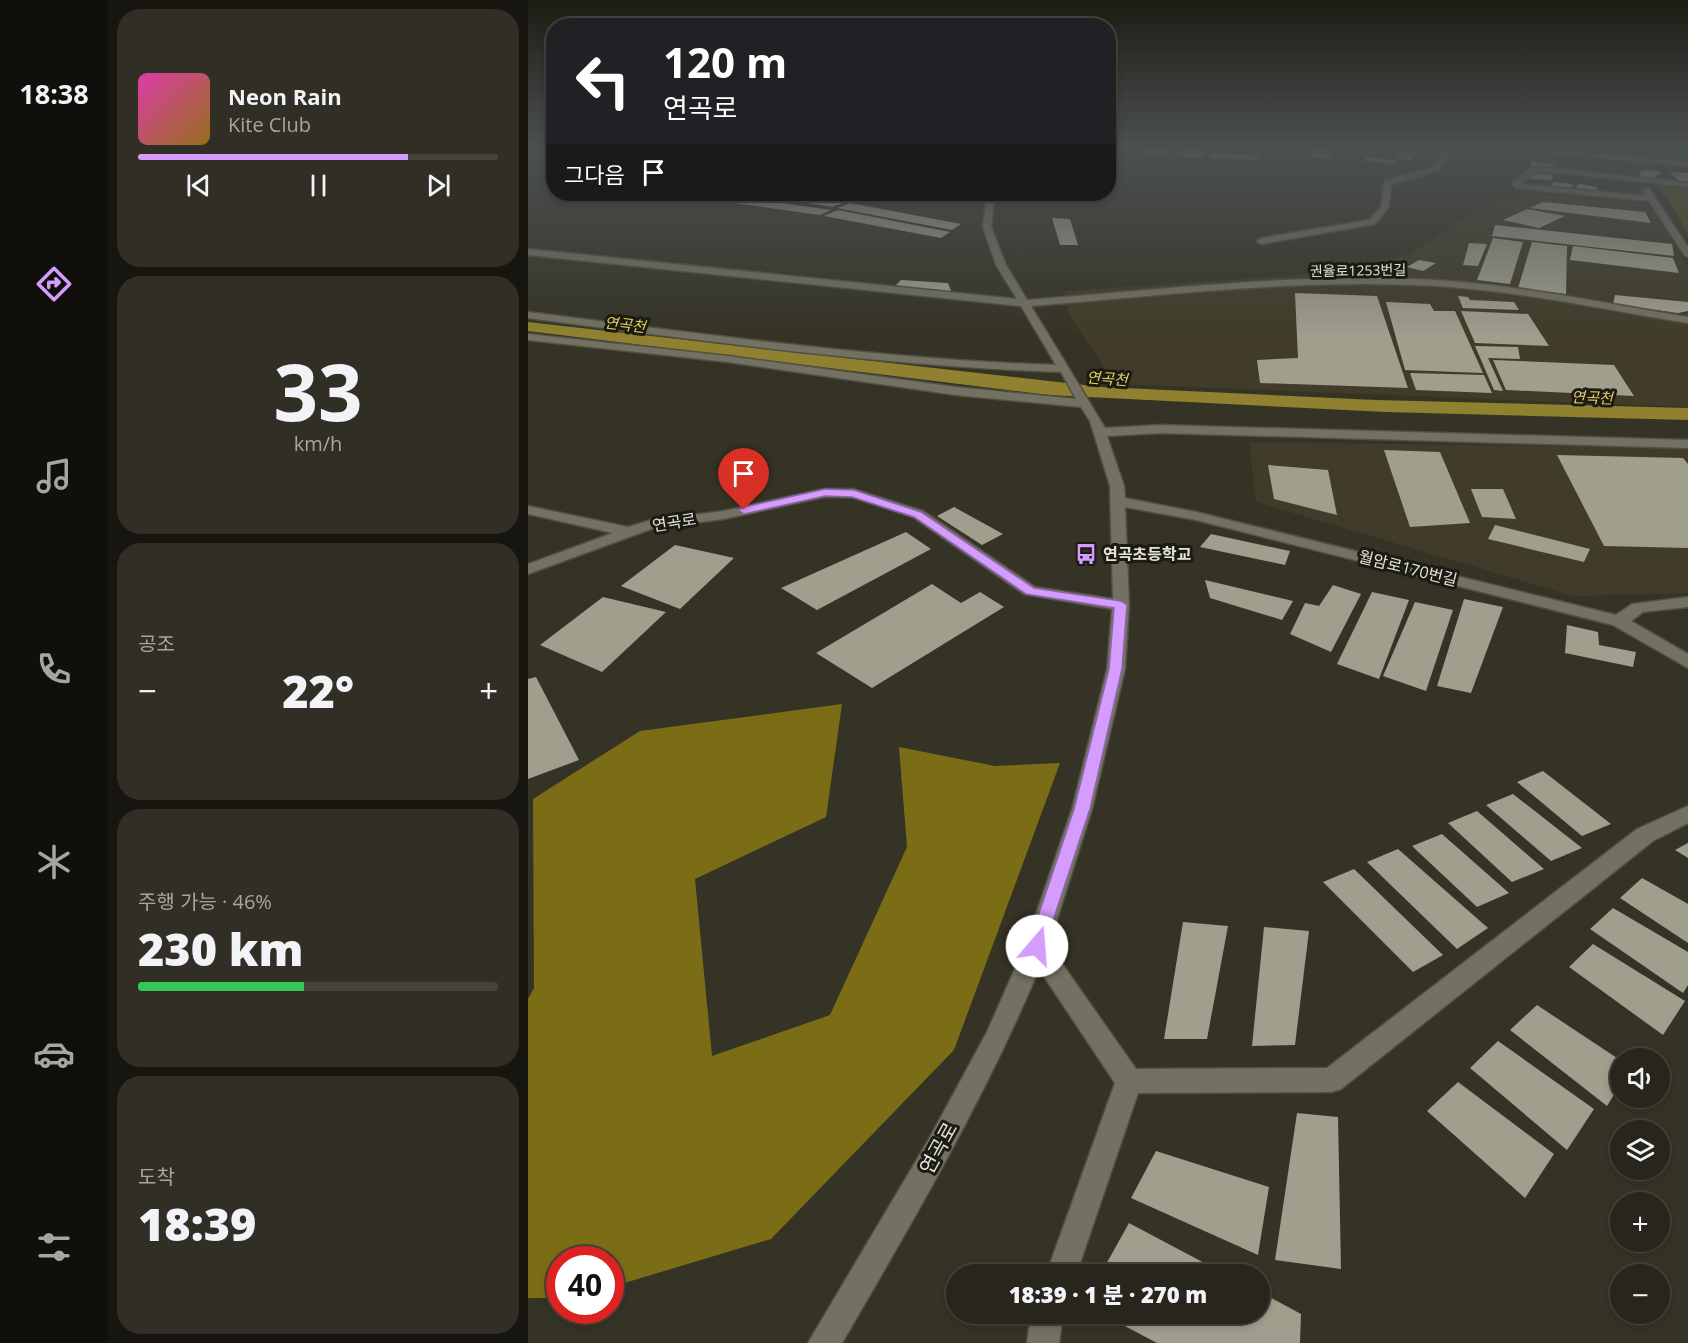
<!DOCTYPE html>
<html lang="ko">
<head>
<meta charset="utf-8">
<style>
	body { margin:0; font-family:"Open Sans","Noto Sans KR",sans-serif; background:#302e25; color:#f1f3f6; height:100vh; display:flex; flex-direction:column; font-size:22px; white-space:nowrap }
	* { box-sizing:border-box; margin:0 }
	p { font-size:20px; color:#a5a5a3 }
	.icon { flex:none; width:33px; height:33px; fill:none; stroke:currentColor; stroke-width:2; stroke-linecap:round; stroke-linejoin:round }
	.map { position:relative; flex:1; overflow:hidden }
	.details { display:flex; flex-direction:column; gap:9px; padding:9px; background:#16150f; width:420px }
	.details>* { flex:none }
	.top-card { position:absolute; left:18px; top:18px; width:570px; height:183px; border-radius:24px; box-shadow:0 3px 9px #0003,0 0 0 2px #44433b; background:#202124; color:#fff; overflow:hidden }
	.tools { position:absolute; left:1082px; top:1048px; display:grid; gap:12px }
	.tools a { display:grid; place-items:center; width:60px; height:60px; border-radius:50%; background:#28261c; box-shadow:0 3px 9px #0003,0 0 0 2px #44433b; font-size:30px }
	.speed { position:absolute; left:18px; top:1246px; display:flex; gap:12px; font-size:30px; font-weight:700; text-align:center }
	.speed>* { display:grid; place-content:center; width:78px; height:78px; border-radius:50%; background:#28261c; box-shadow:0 3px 9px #0003,0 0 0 2px #44433b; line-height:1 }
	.speed .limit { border:9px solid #d22; background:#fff; color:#111 }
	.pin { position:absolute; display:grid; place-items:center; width:51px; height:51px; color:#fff; margin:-62px -26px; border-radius:50% 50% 50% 0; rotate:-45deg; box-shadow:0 0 6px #0007 }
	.pin .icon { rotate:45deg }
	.me { position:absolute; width:66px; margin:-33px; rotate:18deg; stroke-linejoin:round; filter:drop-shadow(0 0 4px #0008) }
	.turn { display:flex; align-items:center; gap:21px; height:126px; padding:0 18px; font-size:27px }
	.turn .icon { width:78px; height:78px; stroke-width:2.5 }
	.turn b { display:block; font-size:42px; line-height:51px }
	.then { display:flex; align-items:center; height:57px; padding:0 18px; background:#0003; gap:12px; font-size:22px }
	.big { font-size:45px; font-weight:800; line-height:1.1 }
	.details .widget { flex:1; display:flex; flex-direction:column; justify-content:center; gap:9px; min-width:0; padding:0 21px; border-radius:24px; background:#302e25 }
	.details .dial { align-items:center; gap:0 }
	.dial b { font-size:78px; line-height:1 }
	.song { display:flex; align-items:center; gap:18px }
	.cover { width:72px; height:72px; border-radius:9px; background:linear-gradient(135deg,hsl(320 70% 55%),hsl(40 70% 35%)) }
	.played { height:6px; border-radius:3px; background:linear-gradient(90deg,#d49cfc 75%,#44433b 75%) }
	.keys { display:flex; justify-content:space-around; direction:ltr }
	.heat { display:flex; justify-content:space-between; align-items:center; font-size:33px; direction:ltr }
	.charge { height:9px; border-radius:4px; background:linear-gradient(90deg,#34c759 46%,#44433b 0) }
	.trip { position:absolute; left:418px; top:1264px; width:324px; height:60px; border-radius:30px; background:#28261c; box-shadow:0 3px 9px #0003,0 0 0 2px #44433b; font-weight:800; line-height:60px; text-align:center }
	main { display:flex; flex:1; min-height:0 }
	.tab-bar { display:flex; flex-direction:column; width:108px; justify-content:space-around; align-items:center; background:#100f0b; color:#a5a5a3 }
	.tab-bar .icon { width:42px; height:42px }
	.tab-bar .active { color:#d49cfc }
	.tab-bar b { font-size:27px; color:#f1f3f6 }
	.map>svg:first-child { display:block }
	.built { fill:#403c29 }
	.green { fill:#554d17 }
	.forest { fill:#7a6d16 }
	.water { fill:#8f812f }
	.building { fill:#a09e8d }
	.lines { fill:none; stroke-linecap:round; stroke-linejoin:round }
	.minor-casing { stroke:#514f43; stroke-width:3 }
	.major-casing { stroke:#514f43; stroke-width:3 }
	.minor { fill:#737161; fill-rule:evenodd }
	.major { fill:#938a4a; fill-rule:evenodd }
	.route { fill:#d49cfc; stroke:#8a65a4; stroke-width:1.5 }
	.labels { text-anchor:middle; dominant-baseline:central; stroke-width:6; stroke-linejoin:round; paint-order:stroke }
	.far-street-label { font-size:14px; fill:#e4e2da; stroke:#1b1b14 }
	.far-water-label { font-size:15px; font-style:italic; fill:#e2cf61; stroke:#1b1b14 }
	.street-label { font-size:16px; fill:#e4e2da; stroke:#1b1b14 }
	.poi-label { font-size:16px; font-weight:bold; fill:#e4e2da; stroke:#1b1b14; text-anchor:start }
	.near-street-label { font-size:20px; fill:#e4e2da; stroke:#1b1b14 }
</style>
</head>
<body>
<main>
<nav class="tab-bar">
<b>18:38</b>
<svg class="icon active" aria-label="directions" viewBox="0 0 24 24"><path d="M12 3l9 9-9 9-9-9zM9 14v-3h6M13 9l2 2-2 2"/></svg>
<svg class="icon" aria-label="music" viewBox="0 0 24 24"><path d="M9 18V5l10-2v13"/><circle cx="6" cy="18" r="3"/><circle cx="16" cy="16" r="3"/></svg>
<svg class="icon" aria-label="phone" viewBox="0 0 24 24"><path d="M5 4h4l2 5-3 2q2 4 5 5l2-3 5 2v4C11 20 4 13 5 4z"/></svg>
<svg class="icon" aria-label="climate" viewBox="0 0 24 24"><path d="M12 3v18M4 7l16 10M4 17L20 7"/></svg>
<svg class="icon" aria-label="car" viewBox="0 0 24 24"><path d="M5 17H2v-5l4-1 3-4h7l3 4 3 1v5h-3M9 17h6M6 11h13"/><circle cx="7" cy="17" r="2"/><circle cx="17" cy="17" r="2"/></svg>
<svg class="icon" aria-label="filters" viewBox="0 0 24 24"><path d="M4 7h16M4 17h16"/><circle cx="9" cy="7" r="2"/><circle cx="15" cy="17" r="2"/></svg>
</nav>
<section class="details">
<div class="widget">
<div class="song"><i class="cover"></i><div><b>Neon Rain</b><p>Kite Club</p></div></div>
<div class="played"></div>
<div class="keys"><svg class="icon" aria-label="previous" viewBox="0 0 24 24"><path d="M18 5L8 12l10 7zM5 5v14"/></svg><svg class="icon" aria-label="pause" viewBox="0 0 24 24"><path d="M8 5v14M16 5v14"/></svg><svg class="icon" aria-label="next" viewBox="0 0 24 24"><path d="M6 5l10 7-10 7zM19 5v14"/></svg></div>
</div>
<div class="widget dial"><b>33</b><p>km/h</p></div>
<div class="widget"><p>공조</p>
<div class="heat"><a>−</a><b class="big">22°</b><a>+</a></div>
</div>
<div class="widget"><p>주행 가능 · 46%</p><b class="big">230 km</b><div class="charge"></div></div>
<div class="widget"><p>도착</p><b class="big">18:39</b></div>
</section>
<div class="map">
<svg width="1160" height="1343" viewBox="0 0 1160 1343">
	<rect width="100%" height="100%" fill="#353325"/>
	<g class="built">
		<polygon points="1000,194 1123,204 1160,268 1160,407 587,384 541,315 536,291 784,274 882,254 952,206"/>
		<polygon points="721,442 1160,448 1160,593 1045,596 728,502"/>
	</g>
	<polygon class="green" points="1131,186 1160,189 1160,233"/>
	<polygon class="forest" points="314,704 298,817 167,879 184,1056 302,1015 379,847 371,747 467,766 532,763 426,1050 243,1239 83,1287 82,1260 32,1260 31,1298 0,1298 0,999 6,988 5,799 112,731"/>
	<polygon class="water" points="0,322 574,387 848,400 1160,408 1160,420 858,412 521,395 0,331"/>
	<g class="building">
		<polygon points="618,148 642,148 641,156 614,155"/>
		<polygon points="651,148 679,148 673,158 649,156"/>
		<polygon points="785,148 807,150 802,159 781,157"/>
		<polygon points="877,149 889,151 883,160 867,158"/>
		<polygon points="681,153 732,155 728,160 683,158"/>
		<polygon points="837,157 869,160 866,164 836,161"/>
		<polygon points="1003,161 1026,164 1024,168 1003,167"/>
		<polygon points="1118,170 1131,171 1134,175 1126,175 1131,182 1113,179 1112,172"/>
		<polygon points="1141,172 1160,173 1160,183 1154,183"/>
		<polygon points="1005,173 1025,175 1024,180 1002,179"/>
		<polygon points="1025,182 1045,184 1043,189 1023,187"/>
		<polygon points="1050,184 1069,187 1068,192 1047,190"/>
		<polygon points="258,194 315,203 304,207 248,198"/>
		<polygon points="218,198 303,210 292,215 206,203"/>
		<polygon points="1015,202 1117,212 1123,223 1002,208"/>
		<polygon points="322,203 433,224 424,230 309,208"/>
		<polygon points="999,209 1037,216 1011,228 975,220"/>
		<polygon points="310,210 422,232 413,238 296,216"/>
		<polygon points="524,218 542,219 550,245 532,245"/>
		<polygon points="967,225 1144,244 1146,256 964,236"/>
		<polygon points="965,238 995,242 982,284 949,280"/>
		<polygon points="1004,242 1039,246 1038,294 990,288"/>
		<polygon points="941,243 959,244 950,266 935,265"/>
		<polygon points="1045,246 1145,258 1151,273 1042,260"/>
		<polygon points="891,260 908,263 895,271 879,267"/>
		<polygon points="373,280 420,283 424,293 366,287"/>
		<polygon points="767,293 849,296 880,388 732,383 729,360 770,358"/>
		<polygon points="1087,295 1160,302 1160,311 1150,313 1085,304"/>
		<polygon points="930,296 940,297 942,300 986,302 991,310 935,308"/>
		<polygon points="858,302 902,304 906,311 927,311 955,373 877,370"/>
		<polygon points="933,311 1000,314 1021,346 947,343"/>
		<polygon points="947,346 990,347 992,359 960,358 975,391 966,390"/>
		<polygon points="965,360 1086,365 1106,396 978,390"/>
		<polygon points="882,373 956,375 964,393 888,390"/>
		<polygon points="856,450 912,452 942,523 882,527"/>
		<polygon points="1029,455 1155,458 1160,464 1160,548 1076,546"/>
		<polygon points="740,465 800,470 809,515 746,499"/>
		<polygon points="943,489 975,489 988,519 954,517"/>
		<polygon points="426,507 475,534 454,545 409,516"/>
		<polygon points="967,525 1062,549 1056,562 960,539"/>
		<polygon points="378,532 403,549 289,610 253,588"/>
		<polygon points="683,534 762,551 757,565 672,547"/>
		<polygon points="147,545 206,558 152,609 93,586"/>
		<polygon points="677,580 765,601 754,620 682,598"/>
		<polygon points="404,584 433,603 452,592 476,607 344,688 288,653"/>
		<polygon points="805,585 833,594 803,652 762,634 777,603 791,606"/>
		<polygon points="844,592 881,600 851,679 809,664"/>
		<polygon points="75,597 138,612 74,672 12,645"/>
		<polygon points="936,599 975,607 943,693 909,686"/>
		<polygon points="887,602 925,610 898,691 855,676"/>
		<polygon points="1039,625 1070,632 1071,645 1108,652 1105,667 1037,653"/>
		<polygon points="8,677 51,760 0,779 0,679"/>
		<polygon points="1015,771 1083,824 1054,836 989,782"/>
		<polygon points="985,794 1054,848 1023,861 958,805"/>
		<polygon points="949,811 1016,869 984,882 920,823"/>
		<polygon points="914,834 981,893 949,907 884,846"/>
		<polygon points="1160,843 1160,858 1147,850"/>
		<polygon points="870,849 960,928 929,949 839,862"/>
		<polygon points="826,869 915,955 885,972 795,882"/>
		<polygon points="1114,878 1160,904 1160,943 1092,898"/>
		<polygon points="1085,908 1160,952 1160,985 1155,993 1062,929"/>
		<polygon points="655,922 700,926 679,1039 636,1039"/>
		<polygon points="736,927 781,931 767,1045 724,1046"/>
		<polygon points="1065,944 1157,1001 1135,1035 1041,967"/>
		<polygon points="1009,1005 1092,1060 1092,1085 1079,1106 982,1030"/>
		<polygon points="970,1041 1066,1109 1039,1150 942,1068"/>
		<polygon points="930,1082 1026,1154 997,1198 899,1111"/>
		<polygon points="769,1113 810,1117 813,1269 747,1260"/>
		<polygon points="628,1151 741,1187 730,1255 603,1198"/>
		<polygon points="601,1223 699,1275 572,1275"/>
		<polygon points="732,1292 773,1314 772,1343 629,1343 574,1314 732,1314"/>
	</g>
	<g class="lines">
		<defs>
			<g id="minor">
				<polygon points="910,148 917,148 920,158 911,171 863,184 861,207 847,224 733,244 729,241 733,238 841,220 853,207 856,181 905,167 912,158"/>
				<polygon points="1015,167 1160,183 1160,187 1015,171 1006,173 992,184 1118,196 1114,190 1121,188 1160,247 1160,257 1157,256 1121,201 987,188 984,183 1001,169"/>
				<path d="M 459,194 L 467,194 L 463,227 L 478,265 L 499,300 C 639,289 782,271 922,281 C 1001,287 1081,304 1160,317 L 1160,323 C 1081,310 1001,293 921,287 C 782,277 641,295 503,306 L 577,428 L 633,425 L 1160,440 L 1160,448 L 633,433 L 579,436 L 596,486 L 597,498 L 668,512 L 1088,615 L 1104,604 L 1160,597 L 1160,607 L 1115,612 L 1103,621 L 1160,654 L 1160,668 L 1085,625 L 668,520 L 597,507 L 601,605 L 597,669 L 564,809 L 521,945 L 608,1069 L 799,1068 L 1109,829 L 1160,806 L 1160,823 L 1125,841 L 813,1089 L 804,1092 L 610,1093 L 548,1275 L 518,1275 L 587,1083 L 511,969 C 456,1100 385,1221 314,1343 L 280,1343 L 401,1139 L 459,1032 L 497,946 L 544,809 L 579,669 L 584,609 L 496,594 L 385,517 L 324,497 L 296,497 L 196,519 L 126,528 L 0,574 L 0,564 L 85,533 L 0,514 L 0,506 L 100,527 L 123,520 L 196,511 L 296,489 L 325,489 L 395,511 L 507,587 L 585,599 L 582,486 L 562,421 L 553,407 L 428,395 L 200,362 L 0,340 L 0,334 L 200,356 L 428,387 L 548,399 L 533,372 C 354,366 177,341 0,318 L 0,312 C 175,334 351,359 528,365 L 493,306 L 0,255 L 0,249 L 489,299 L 468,265 L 455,227 Z"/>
				<polygon points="503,1314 535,1314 531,1343 499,1343"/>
			</g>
			<polygon id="major" points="969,148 995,148 1160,162 1160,166"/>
		</defs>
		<use href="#minor" class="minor-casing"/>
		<use href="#major" class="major-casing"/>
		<use href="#minor" class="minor"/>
		<use href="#major" class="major"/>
	</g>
	<linearGradient id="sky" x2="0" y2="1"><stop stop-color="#1d1c14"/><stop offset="0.44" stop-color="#4b5051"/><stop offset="1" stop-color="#4b5051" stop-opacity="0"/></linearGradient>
	<rect width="1160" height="336" fill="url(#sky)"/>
	<polygon class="route" points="297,489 326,490 393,512 506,588 593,601 599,605 594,669 562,809 515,951 509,954 502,951 500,946 546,809 581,669 586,608 498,594 386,517 324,497 297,496 216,514 210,510 216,507"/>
	<defs>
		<symbol id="bus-bare" viewBox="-9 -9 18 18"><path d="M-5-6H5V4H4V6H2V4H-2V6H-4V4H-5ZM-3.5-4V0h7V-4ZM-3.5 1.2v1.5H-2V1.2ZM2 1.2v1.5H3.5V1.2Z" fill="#d49cfc" stroke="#1b1b14" stroke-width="2.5" paint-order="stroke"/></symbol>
	</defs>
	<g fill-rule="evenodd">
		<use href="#bus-bare" x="543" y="539" width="30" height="30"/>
	</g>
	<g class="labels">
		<g class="far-street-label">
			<text transform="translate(830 270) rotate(-1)">권율로1253번길</text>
		</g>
		<g class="far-water-label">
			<text transform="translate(97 324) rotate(7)">연곡천</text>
			<text transform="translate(579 378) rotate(4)">연곡천</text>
			<text transform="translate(1064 397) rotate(2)">연곡천</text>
		</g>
		<g class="street-label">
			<text transform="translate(146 522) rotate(-9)">연곡로</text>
			<text transform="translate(880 568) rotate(14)">월암로170번길</text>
		</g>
		<g class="poi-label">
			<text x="575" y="554">연곡초등학교</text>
		</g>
		<g class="near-street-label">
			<text transform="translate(410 1148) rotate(-61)">연곡로</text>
		</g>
	</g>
</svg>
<div class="tools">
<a><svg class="icon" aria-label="sound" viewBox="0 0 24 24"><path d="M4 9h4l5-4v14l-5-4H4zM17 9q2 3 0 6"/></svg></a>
<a><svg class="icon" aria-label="layers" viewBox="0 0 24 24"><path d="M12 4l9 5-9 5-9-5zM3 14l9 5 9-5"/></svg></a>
<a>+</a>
<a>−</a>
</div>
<div class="speed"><div class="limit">40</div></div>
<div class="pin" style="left:216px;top:510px;background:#d93025"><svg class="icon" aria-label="arrive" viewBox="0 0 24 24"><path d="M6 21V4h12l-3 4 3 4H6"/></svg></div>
<svg class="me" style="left:509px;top:946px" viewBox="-20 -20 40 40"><circle r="19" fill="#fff"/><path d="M0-13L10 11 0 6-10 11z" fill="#d49cfc"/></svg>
<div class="trip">18:39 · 1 분 · 270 m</div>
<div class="top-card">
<div class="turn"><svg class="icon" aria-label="left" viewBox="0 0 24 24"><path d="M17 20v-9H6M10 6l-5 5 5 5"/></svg><div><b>120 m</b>연곡로</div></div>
<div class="then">그다음<svg class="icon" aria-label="arrive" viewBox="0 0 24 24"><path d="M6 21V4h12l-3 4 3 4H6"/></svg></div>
</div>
</div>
</main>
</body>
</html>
